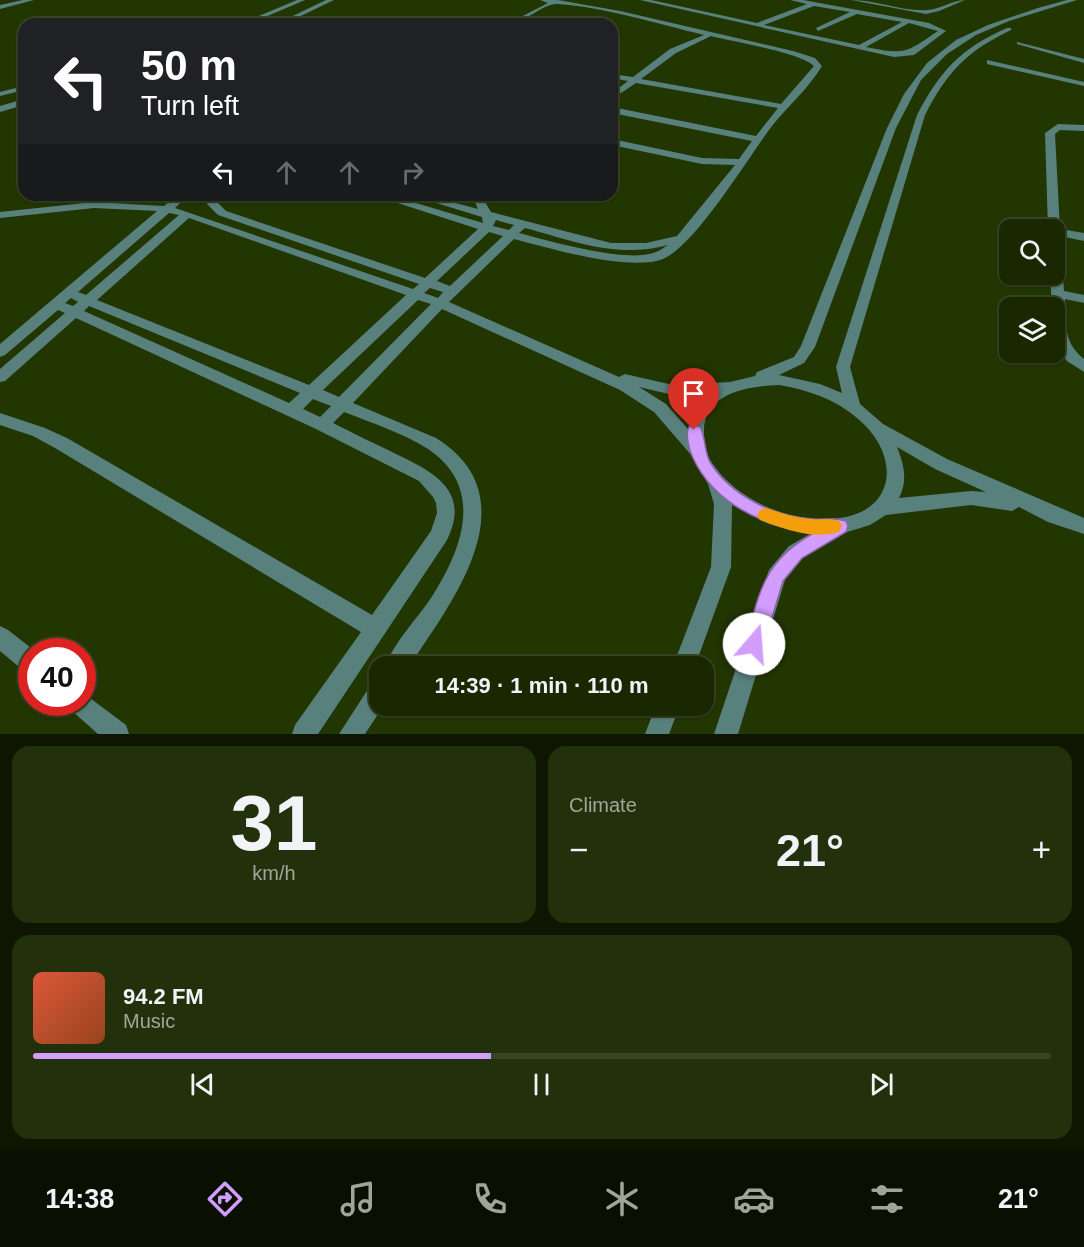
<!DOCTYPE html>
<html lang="en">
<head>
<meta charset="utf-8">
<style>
	body { margin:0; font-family:Helvetica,sans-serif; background:#23300c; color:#f1f3f6; height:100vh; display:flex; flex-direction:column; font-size:22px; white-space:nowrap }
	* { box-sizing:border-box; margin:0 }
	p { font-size:20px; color:#9fa699 }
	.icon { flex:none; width:33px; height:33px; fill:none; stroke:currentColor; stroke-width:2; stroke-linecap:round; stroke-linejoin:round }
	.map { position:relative; height:734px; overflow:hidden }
	.sheet { display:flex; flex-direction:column; gap:12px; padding:12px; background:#0e1601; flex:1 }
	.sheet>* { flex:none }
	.top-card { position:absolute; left:18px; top:18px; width:600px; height:183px; border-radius:18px; box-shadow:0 2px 4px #0004,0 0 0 2px #384424; background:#202124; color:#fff; overflow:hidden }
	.tools { position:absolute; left:999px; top:219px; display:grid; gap:12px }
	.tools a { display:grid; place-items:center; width:66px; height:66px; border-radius:12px; background:#1a2802; box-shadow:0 2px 4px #0004,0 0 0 2px #384424; font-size:30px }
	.speed { position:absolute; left:18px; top:638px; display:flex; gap:12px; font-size:30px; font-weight:700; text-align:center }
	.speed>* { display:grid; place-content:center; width:78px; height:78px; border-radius:50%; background:#1a2802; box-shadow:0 2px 4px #0004,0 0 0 2px #384424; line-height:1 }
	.speed .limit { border:9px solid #d22; background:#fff; color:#111 }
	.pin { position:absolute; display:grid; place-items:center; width:51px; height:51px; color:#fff; margin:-62px -26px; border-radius:50% 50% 50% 0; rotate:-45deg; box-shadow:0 0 6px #0007 }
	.pin .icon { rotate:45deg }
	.me { position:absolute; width:66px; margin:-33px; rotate:18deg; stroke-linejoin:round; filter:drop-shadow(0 0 4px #0008) }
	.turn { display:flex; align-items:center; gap:21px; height:126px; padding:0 24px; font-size:27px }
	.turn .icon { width:78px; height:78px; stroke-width:2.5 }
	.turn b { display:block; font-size:42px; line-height:51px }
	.lanes { display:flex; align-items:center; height:57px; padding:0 24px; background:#0003; justify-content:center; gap:30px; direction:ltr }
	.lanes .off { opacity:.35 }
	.big { font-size:45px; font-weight:700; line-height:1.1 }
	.sheet .card { flex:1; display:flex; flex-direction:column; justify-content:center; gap:9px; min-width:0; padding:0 21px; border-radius:18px; background:#23300c }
	.sheet .dial { align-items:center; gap:0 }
	.dial b { font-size:78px; line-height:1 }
	.song { display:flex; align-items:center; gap:18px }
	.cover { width:72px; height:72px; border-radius:9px; background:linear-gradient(135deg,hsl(10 70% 55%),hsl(20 70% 35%)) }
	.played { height:6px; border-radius:3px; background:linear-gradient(90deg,#d29dfd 45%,#384424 45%) }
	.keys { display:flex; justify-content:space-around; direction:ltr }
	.heat { display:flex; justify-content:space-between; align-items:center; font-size:33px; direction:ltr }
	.sheet .tiles { flex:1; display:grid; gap:12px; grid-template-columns:1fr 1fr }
	.card:last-child { grid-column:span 2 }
	.trip { position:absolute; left:369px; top:656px; width:345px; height:60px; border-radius:18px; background:#1a2802; box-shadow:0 2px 4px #0004,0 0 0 2px #384424; font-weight:700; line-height:60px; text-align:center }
	.tab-bar { display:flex; height:96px; justify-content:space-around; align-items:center; background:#0a1001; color:#9fa699 }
	.tab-bar .icon { width:42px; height:42px }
	.tab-bar .on { color:#d29dfd }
	.tab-bar b { font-size:27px; color:#f1f3f6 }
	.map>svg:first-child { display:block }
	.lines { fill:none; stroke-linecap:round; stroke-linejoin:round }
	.minor { fill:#58817d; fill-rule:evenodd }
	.route { fill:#d29dfd; stroke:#8866a4; stroke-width:1.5 }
	.slow { fill:#f59e0b }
</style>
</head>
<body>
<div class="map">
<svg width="1084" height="734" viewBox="0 0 1084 734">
	<rect width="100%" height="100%" fill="#223602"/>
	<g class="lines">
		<g class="minor">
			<polygon points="23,0 34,0 0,9 0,5"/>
			<polygon points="297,0 305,0 249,24 240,24"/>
			<polygon points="326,0 334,0 284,24 276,24"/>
			<path d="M 540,0 L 558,0 L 620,11 L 711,32 L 793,51 L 815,58 L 822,66 C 809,88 788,106 772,126 C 749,156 696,245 663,259 C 629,272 549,248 514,239 L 449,302 L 619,377 L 625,374 L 673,385 L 730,382 L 755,376 L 757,372 L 794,357 L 801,346 L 887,128 L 904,94 L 927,63 L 956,40 L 988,25 L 1038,8 L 1067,0 L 1077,0 L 1009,21 L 976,35 L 947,54 L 921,80 L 896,128 L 815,347 L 804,363 L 779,375 L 820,384 L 842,393 L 836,367 L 917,115 C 940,71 961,48 1007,28 L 1011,28 L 1011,30 C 967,51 947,72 925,115 L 850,367 L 860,404 L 883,424 L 947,459 L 1084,518 L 1084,534 L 1048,522 L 1019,507 L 1012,511 L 971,505 L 886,515 L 870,525 L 844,533 L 803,558 L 785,580 L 738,734 L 714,734 L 769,570 L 789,546 L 810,534 L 769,524 L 732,505 L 731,567 L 695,666 L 673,666 L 711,567 L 714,504 L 708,484 L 692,456 L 654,412 L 620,390 L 442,309 L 353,403 L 436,438 C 532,498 453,601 409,666 L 385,666 C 395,641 416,620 431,598 C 462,550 486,488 428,449 C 403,433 372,423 344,412 L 333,423 C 353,433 373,443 392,452 C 431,471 472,489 447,540 L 318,734 L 292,734 L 295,725 L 361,632 L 55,448 L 33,436 L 0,425 L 0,413 L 45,428 L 67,438 L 372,615 L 431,531 L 437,513 L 436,503 L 433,497 L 419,481 L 316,429 L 76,318 L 5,381 L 0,382 L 0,369 L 65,313 L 58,310 L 5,355 L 0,357 L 0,344 L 157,211 L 94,208 L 0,218 L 0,212 L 94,202 L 164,206 L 177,195 L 188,195 L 175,208 L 413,289 L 419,284 L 218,215 L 207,204 L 211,195 L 221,195 L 218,203 L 226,211 L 425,278 L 478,229 L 373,195 L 389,195 L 483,223 L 482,217 L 420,198 L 426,195 L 478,209 L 475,202 L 477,195 L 487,195 L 485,202 L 491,212 L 611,243 L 646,243 L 677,236 L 735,165 L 702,164 L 612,145 L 612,139 L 702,158 L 739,159 L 752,141 L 612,113 L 612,107 L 756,136 L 778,108 L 636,83 L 612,99 L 612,93 L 628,81 L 612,78 L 612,74 L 633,77 L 670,49 L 704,35 C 659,24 603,7 558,4 C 542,3 525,24 507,24 L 548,3 ZM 711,36 C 733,42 800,52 814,66 L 781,104 L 641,79 L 676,53 ZM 169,213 L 179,215 L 86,295 L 78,292 ZM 189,218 L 406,295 L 309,385 L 97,300 ZM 496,220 L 514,225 L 509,230 L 493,226 ZM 525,228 C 574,241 617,259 668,245 C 664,247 660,251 656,252 C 629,264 549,241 519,233 ZM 489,232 L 503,236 L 450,286 L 437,281 ZM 430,288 L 443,292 L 438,298 L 424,293 ZM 71,298 L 78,302 L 73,306 L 65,303 ZM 418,300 L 431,304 L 339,397 L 323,390 ZM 89,306 L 300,393 L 289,403 L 84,311 ZM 779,385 C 808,390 835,399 857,418 C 903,456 897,516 830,519 C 786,521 737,500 712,463 C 706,454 704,442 704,432 C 703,393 748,386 779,385 ZM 639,387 L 673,395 L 708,393 L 693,410 L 688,429 L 666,404 ZM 313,399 L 331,406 L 320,417 L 303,409 ZM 897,447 L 935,469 L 986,492 L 971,491 L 899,498 C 908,480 904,465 897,447 Z"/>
			<path d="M 640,0 L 651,0 L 757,23 L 807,4 L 790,0 L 803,0 L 929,23 L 946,31 L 914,55 L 894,57 ZM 814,6 L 850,12 L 816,28 L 818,31 L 857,14 L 902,22 L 859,45 L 764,25 ZM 909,23 L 938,31 C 906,53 905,55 866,47 Z"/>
			<path d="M 851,0 C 876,0 904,12 928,10 C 941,9 952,0 965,0 L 939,11 L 926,14 Z"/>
			<polygon points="1017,42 1084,59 1084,63 1017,44"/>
			<polygon points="987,60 1084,82 1084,86 987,64"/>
			<polygon points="24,86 24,90 0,96 0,92"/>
			<polygon points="24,99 24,105 0,112 0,106"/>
			<path d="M 1058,124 L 1084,125 L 1084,131 L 1060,130 L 1055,134 L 1060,229 L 1084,233 L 1084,241 L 1060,236 L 1064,291 L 1084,295 L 1084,303 L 1065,299 C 1067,325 1062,341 1084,359 L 1084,372 L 1067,361 L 1055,342 L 1054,308 L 1052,308 L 1050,274 L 1054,274 L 1054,230 L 1048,230 L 1045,133 Z"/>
			<polygon points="0,626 8,630 35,651 32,651 32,674 24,671 0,651"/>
			<polygon points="380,680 380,705 384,705 365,734 339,734 372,683"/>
			<polygon points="82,692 126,725 129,734 98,734 71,710 67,702 82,702"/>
			<polygon points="656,705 680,705 669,734 645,734"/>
		</g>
	</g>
	<path class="route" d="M 694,425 L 700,427 C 706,438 704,451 710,462 C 731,496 775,517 813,519 C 824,520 835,517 846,521 L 848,526 L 846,532 L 802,558 L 783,581 L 764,644 L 761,651 L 754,654 L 747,651 L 744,644 C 761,593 761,563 812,534 C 762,525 715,505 693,458 C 689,450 685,434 689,427 Z"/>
	<path class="slow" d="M 766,508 C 780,513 794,517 810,519 C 820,520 830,518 839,521 L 842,526 L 839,532 C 814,540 784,529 760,520 L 757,515 L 760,510 Z"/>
</svg>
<div class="tools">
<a><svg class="icon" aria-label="search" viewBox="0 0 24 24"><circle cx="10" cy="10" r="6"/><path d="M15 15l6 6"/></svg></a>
<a><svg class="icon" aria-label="layers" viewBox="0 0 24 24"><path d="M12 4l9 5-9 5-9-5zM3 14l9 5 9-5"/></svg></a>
</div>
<div class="speed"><div class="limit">40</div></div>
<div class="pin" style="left:694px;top:430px;background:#d93025"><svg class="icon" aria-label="arrive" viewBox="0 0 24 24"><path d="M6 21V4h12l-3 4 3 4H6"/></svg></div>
<svg class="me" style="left:754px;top:644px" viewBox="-20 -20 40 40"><circle r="19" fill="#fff"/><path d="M0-13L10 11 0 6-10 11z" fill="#d29dfd"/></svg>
<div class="trip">14:39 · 1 min · 110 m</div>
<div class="top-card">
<div class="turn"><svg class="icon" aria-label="left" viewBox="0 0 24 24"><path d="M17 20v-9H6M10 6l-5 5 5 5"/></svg><div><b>50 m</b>Turn left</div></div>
<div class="lanes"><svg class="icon" aria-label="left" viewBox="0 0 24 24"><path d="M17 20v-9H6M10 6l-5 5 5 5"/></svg><svg class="icon off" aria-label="ahead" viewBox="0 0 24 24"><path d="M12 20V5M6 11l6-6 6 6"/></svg><svg class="icon off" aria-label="ahead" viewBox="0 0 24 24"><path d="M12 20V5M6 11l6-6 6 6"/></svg><svg class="icon off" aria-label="right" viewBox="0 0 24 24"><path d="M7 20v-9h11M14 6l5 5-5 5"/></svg></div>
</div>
</div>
<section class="sheet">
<div class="tiles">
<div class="card dial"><b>31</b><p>km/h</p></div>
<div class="card"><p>Climate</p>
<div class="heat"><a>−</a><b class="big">21°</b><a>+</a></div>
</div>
<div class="card">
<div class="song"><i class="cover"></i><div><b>94.2 FM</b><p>Music</p></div></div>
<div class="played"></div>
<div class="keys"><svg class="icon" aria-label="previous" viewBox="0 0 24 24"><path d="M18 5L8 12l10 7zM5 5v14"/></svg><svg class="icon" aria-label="pause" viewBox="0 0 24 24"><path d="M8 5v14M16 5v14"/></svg><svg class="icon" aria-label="next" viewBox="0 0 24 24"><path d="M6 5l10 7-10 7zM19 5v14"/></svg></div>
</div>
</div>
</section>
<nav class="tab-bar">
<b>14:38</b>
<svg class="icon on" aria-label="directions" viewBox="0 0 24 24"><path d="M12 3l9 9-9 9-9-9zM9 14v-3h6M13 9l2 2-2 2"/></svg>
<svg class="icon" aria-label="music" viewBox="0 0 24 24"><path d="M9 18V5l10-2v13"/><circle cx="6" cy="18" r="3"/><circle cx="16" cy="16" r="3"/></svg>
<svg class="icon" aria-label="phone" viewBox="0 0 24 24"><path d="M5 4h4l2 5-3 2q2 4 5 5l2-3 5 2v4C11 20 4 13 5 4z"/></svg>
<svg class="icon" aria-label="climate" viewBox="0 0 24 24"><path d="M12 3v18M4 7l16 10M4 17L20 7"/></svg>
<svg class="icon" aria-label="car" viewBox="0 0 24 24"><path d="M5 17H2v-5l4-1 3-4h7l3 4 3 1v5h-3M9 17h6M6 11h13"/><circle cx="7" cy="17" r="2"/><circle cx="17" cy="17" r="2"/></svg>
<svg class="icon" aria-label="filters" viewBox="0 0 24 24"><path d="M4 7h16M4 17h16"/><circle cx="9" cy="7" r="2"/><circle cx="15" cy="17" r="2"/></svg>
<b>21°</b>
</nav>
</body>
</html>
